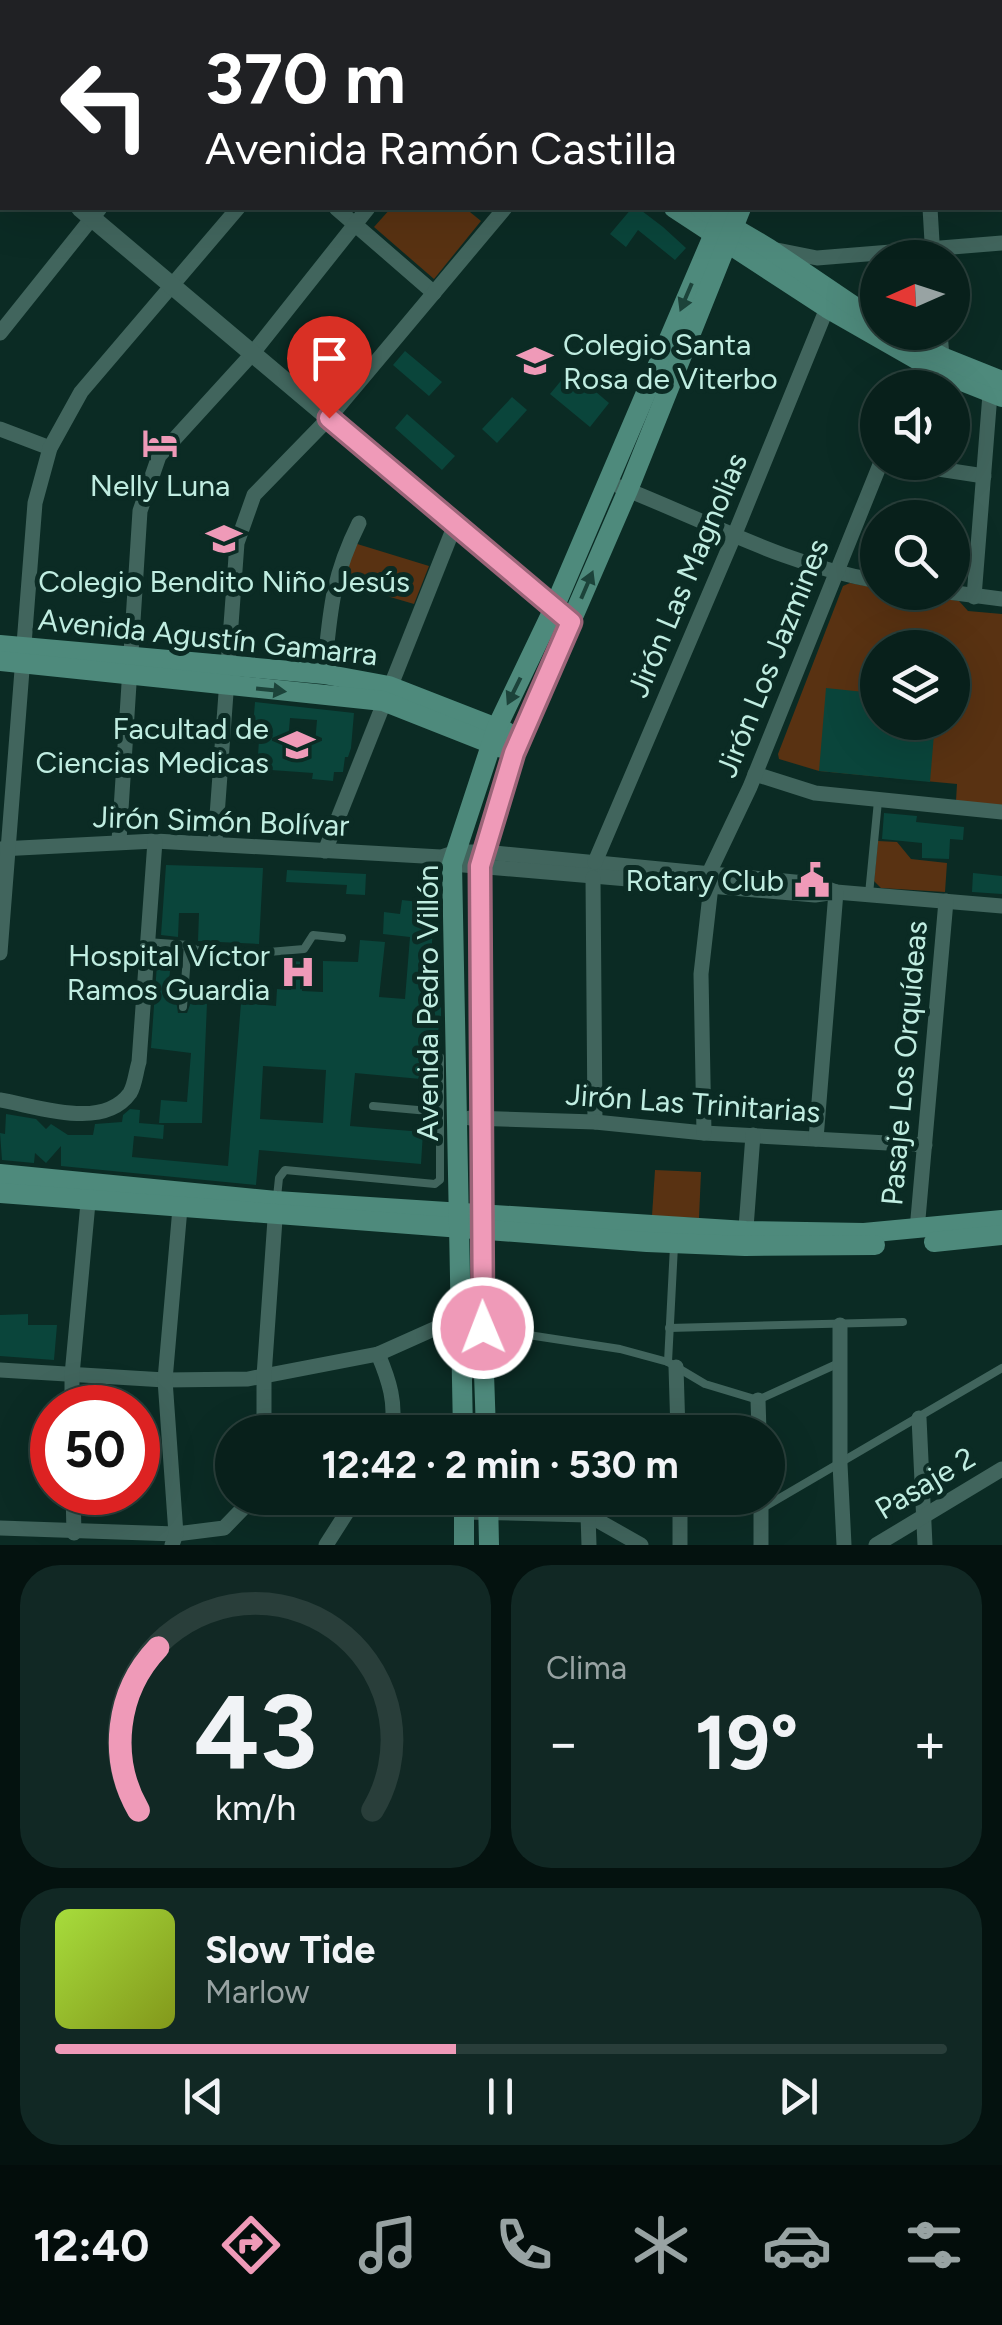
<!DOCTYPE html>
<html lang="es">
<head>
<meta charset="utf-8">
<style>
	body { margin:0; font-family:Figtree,sans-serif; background:#112824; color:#f1f3f6; height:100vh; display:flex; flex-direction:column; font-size:38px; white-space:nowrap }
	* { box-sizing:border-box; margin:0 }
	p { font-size:32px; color:#98a3a3 }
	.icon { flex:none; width:55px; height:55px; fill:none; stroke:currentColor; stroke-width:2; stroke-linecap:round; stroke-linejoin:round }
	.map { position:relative; height:1545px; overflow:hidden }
	.panel { display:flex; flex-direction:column; gap:20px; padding:20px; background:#04120f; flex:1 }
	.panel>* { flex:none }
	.guide { position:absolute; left:0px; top:0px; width:1002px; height:210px; box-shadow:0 10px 40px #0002,0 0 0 2px #293e3a; background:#202124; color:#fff; overflow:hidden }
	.needle { width:65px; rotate:267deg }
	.fabs { position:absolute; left:860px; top:240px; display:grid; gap:20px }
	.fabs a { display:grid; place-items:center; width:110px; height:110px; border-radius:50%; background:#08201b; box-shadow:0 10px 40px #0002,0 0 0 2px #293e3a; font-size:50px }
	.speed { position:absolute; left:30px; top:1385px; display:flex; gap:20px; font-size:50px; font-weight:700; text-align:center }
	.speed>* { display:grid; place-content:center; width:130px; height:130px; border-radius:50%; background:#08201b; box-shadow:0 10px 40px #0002,0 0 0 2px #293e3a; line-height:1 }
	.speed .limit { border:15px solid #d22; background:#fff; color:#111 }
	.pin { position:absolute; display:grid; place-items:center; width:85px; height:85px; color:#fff; margin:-102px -42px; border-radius:50% 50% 50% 0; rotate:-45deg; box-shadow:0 0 10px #0007 }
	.pin .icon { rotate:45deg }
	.me { position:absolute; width:110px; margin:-55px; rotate:359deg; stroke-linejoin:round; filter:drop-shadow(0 0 8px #0008) }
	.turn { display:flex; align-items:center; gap:35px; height:210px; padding:0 40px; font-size:45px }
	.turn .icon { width:130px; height:130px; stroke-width:2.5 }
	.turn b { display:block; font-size:70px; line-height:85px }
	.big { font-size:75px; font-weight:700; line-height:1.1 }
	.panel .tile { flex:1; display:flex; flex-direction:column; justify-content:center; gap:15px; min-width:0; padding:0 35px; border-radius:40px; background:#112824 }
	.panel .dial { align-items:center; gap:0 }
	.dial svg { height:260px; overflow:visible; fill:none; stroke:#293e3a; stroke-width:7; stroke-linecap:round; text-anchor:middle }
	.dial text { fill:#f1f3f6; stroke:none }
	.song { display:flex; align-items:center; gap:30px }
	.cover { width:120px; height:120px; border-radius:15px; background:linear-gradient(135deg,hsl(80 70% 55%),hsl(70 70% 35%)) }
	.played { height:10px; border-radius:5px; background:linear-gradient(90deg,#ef9ab8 45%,#293e3a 45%) }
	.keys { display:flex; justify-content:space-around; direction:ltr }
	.heat { display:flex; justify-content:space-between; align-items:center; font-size:55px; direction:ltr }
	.panel .tiles { flex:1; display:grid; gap:20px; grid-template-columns:1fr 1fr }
	.tile:last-child { grid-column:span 2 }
	.trip { position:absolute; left:215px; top:1415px; width:570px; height:100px; border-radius:50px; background:#08201b; box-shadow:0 10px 40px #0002,0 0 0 2px #293e3a; font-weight:700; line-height:100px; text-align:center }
	.tabs { display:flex; height:160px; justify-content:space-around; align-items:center; background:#030d0b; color:#98a3a3 }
	.tabs .icon { width:70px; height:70px }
	.tabs .active { color:#ef9ab8 }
	.tabs b { font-size:45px; color:#f1f3f6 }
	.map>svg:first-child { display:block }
	.green { fill:#593212; fill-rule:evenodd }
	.building { fill:#0a453b; fill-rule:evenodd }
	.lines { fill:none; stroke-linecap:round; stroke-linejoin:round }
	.service { stroke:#41655d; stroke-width:8 }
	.minor { stroke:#41655d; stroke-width:15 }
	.tertiary { stroke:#41655d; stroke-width:18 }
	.secondary { stroke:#4e8a7c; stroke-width:20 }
	.oneway { fill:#1c433a }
	.route-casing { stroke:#9b6478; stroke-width:25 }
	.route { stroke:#ef9ab8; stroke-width:18 }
	.labels { text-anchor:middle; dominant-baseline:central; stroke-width:10; stroke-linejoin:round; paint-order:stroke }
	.poi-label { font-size:30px; fill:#c0ede1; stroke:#0b2b24; text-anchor:end }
	.street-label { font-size:30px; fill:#c0ede1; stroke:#0b2b24 }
</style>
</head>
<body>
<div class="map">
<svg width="1002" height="1545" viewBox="0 0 1002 1545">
	<rect width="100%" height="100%" fill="#0b2b24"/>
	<g class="green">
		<polygon points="391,208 465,208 481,221 434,279 374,227"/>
		<polygon points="354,543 429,566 414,604 339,582"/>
		<path d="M 850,583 L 877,588 L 878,592 L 907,593 L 959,601 L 968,611 L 1002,614 L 1002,805 L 956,801 L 957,784 L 819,771 L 779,759 L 778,754 L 843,586 ZM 878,648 L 952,648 L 952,722 L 878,722 Z"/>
		<polygon points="878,841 897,842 911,859 947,863 945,892 881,888 874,881"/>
		<polygon points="655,1170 701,1172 699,1218 652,1216"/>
	</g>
	<g class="building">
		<polygon points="632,208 638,208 663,227 686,248 675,260 638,230 626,247 610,234"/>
		<polygon points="405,351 442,382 429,396 393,365"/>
		<polygon points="570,370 609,403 590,427 550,394"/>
		<polygon points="512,397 527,410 497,443 482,429"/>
		<polygon points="407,414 455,456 442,470 395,428"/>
		<polygon points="866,675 878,676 878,722 935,722 930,782 819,771 826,688 864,692"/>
		<path d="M 255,702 L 354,713 L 351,748 L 348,757 L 345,757 L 343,772 L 334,772 L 333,781 L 312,779 L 313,773 L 257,769 L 259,740 L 252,739 ZM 290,718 L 317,720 L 315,744 L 288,742 Z"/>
		<polygon points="884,813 917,816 916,822 964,827 963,840 950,839 949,859 922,858 922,843 882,839"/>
		<polygon points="166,865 263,868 259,944 198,941 199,913 179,913 178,937 161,935"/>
		<polygon points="287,870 366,874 365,895 346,894 347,885 286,882"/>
		<polygon points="973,873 1002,876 1002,894 972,892"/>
		<path d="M 402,900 L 419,902 L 418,915 L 434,916 L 431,955 L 436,956 L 433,1001 L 441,1002 L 441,1016 L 433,1056 L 432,1080 L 355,1073 L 350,1126 L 423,1132 L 421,1164 L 259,1150 L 256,1185 L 61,1166 L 61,1146 L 46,1163 L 35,1153 L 34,1163 L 2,1160 L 0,1133 L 5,1134 L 6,1114 L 36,1119 L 46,1129 L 51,1124 L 68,1135 L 93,1135 L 95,1124 L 122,1122 L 123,1115 L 130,1109 L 140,1110 L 139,1123 L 164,1125 L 163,1139 L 134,1136 L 132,1157 L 228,1166 L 241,1003 L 276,1006 L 277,989 L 291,990 L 292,961 L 304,962 L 302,991 L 323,992 L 323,961 L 358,962 L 360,940 L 385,942 L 379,997 L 405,999 L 410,937 L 383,934 L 384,912 L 400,914 ZM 263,1066 L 326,1070 L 323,1123 L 260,1119 Z"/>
		<polygon points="158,950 172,951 168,991 172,991 171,1000 176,1000 178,1013 187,1013 191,1002 207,1003 202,1123 159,1123 161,1100 187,1102 191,1053 151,1048"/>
		<polygon points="28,1314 28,1325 57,1325 54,1360 0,1356 0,1315"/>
	</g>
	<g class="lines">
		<g class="service">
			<polyline points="869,894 878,801"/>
			<polyline points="147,942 188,945 196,950 257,953 304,949 313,935 342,938"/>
			<polyline points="183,1007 188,945"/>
			<polyline points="373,1106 440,1112"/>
			<polyline points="277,1197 279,1178 285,1170 435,1184 440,1180 440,1057"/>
			<polyline points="483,1328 620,1349 668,1362 705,1384 758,1400 839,1363"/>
			<polyline points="669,1328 903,1322"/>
			<polyline points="668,1362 674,1246"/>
			<polyline points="610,1430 615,1432"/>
			<polyline points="761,1509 1002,1368"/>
		</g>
		<g class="minor">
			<polyline points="48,0 51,2"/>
			<polyline points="234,0 237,2"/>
			<polyline points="479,0 479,2"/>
			<polyline points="692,0 692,2"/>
			<polyline points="913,0 913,2"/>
			<polyline points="139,2 141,0"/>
			<polyline points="273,2 275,0"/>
			<polyline points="1000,22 1002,21"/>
			<polyline points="1000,129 1002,129"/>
			<polyline points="336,208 434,293"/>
			<polyline points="930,208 933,258"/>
			<polyline points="777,250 817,258 1002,243"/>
			<polyline points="940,332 942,357"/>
			<polyline points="0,333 100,208"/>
			<polyline points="915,388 926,364"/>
			<polyline points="0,429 50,448"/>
			<polyline points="893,462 984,476"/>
			<path d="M 620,487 C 705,520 787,566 878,581"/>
			<polyline points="948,592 1002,599"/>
			<polyline points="974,597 990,394"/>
			<path d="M 324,674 C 330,614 331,579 359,523"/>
			<polyline points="755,774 815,793 1002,812"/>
			<polyline points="119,841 140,511 159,456 252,354 368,208"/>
			<polyline points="215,843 237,543 254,495 329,418 505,208"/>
			<polyline points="0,849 155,841 441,857 456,852 484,852 815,884 836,892"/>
			<polyline points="325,851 456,522"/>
			<polyline points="445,859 452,864 815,895 836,892 1002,906"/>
			<polyline points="595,862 734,536 827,308"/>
			<polyline points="709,873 750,787 881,462"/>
			<polyline points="593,878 595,1122"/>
			<polyline points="0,953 35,503 50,448 81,392 238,208"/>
			<path d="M 0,1100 C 37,1106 103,1131 130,1093 C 135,1085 136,1071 139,1062 L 155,841"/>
			<polyline points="470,1118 595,1122 704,1133 925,1145"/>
			<polyline points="704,1133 701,974 711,886"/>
			<polyline points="816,1139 836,892"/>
			<polyline points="917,1230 946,901"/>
			<polyline points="745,1241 753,1135"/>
			<polyline points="840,1325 840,1464 844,1545"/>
			<path d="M 378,1354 C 389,1380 397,1404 391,1432"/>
			<polyline points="676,1367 678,1432"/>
			<polyline points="0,1370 165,1380 248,1379 378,1354 463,1316 482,1314"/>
			<polyline points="758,1400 759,1432"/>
			<polyline points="72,1408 72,1375 89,1192"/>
			<polyline points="919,1418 925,1545"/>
			<polyline points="264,1432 264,1376 276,1205"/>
			<polyline points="73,1492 74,1533"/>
			<polyline points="680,1498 680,1545"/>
			<polyline points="464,1512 588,1515 641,1545"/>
			<polyline points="588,1515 589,1545"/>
			<polyline points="0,1528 176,1534 224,1528 253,1498"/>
			<polyline points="172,1545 176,1534 165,1380 180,1208"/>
			<polyline points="326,1545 356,1498"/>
			<polyline points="761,1545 761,1498"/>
			<polyline points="876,1545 1002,1469"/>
		</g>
		<g class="tertiary">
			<polyline points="0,140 2,142"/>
			<polyline points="80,208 565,617"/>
		</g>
		<g class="secondary">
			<polyline points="389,0 392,2"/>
			<polyline points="414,0 417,2"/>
			<polyline points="810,2 811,0"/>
			<polyline points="674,208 827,308 939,372 1002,397"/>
			<polyline points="700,208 768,248 867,315"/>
			<polyline points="917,343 942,357 1002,381"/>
			<polyline points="0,645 324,674 389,686 507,732"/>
			<polyline points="0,661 383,701 502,748"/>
			<polyline points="0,1174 276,1201 746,1231 864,1233 1002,1220"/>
			<polyline points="0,1193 647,1242 745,1246 875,1245"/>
			<polyline points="934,1242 1002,1235"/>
			<polyline points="463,1432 452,864 497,727 554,608 725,208"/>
			<polyline points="486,1432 482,1314 480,866 514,753 628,490 741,208"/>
			<polyline points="464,1498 464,1545"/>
			<polyline points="488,1498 489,1545"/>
		</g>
	</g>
	<defs><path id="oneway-solid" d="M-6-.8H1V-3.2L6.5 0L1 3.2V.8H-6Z" transform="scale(2.5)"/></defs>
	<g class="oneway">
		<use href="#oneway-solid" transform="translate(686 297) rotate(113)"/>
		<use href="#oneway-solid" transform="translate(587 585) rotate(-67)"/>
		<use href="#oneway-solid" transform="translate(271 690) rotate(6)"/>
		<use href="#oneway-solid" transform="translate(514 691) rotate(116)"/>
	</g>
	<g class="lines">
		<defs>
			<polyline id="route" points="329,418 571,622 514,753 480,866 483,1328"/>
		</defs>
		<use href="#route" class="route-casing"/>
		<use href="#route" class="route"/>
	</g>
	<defs>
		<symbol id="school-bare" viewBox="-9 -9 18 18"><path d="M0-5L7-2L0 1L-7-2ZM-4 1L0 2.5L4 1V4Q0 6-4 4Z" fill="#ef9ab8" stroke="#0b2b24" stroke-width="2.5" paint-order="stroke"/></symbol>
		<symbol id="hotel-bare" viewBox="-9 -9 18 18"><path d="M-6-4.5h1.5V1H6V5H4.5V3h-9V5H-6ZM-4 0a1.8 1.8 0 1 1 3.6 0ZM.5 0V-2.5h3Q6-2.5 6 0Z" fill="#ef9ab8" stroke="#0b2b24" stroke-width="2.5" paint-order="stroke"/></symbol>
		<symbol id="university-bare" viewBox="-9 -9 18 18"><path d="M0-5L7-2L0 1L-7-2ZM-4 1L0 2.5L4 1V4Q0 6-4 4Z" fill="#ef9ab8" stroke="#0b2b24" stroke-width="2.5" paint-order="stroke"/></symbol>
		<symbol id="civic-bare" viewBox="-9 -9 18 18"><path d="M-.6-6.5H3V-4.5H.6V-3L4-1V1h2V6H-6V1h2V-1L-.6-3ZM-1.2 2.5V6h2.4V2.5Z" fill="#ef9ab8" stroke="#0b2b24" stroke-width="2.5" paint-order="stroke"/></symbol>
		<symbol id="hospital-bare" viewBox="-9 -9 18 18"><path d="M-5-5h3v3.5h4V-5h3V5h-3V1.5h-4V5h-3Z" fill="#ef9ab8" stroke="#0b2b24" stroke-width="2.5" paint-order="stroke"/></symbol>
	</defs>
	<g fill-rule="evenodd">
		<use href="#school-bare" x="510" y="336" width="50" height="50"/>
		<use href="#hotel-bare" x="135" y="418" width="50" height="50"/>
		<use href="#school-bare" x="199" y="514" width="50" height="50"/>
		<use href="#university-bare" x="272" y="720" width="50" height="50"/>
		<use href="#civic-bare" x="787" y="855" width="50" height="50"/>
		<use href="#hospital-bare" x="273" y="947" width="50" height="50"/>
	</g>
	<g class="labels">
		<g class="poi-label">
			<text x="563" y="344" text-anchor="start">Colegio Santa<tspan x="563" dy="34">Rosa de Viterbo</tspan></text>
			<text x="160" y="485" text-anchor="middle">Nelly Luna</text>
			<text x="224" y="581" text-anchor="middle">Colegio Bendito Niño Jesús</text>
			<text x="269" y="728">Facultad de<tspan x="269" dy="34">Ciencias Medicas</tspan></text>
			<text x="784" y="880">Rotary Club</text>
			<text x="270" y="955">Hospital Víctor<tspan x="270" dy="34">Ramos Guardia</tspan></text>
		</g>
		<g class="street-label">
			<text transform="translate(687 575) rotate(-67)">Jirón Las Magnolias</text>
			<text transform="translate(208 637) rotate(6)">Avenida Agustín Gamarra</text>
			<text transform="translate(772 658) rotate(-68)">Jirón Los Jazmines</text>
			<text transform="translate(221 821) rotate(2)">Jirón Simón Bolívar</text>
			<text transform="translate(427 1003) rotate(-90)">Avenida Pedro Villón</text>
			<text transform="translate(904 1063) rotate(-85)">Pasaje Los Orquídeas</text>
			<text transform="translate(693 1103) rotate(4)">Jirón Las Trinitarias</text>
			<text transform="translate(925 1483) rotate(-31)">Pasaje 2</text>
		</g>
	</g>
</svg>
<div class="fabs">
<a><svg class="needle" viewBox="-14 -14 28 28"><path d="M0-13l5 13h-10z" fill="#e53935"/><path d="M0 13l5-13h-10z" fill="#98a3a3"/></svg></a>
<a><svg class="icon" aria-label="sound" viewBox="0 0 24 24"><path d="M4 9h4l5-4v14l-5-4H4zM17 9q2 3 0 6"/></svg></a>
<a><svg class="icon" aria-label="search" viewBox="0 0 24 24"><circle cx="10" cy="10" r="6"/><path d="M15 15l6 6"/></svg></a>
<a><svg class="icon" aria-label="layers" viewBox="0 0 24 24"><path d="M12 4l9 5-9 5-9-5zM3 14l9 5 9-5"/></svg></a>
</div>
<div class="speed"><div class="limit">50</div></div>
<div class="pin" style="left:329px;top:418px;background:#d93025"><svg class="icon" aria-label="arrive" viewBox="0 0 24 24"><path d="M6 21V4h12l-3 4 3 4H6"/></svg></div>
<svg class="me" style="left:483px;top:1328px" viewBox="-20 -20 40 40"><circle r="17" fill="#ef9ab8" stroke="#fff" stroke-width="3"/><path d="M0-11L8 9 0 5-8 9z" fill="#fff"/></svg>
<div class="trip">12:42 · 2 min · 530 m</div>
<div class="guide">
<div class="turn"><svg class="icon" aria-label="left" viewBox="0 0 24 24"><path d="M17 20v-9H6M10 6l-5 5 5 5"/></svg><div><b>370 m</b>Avenida Ramón Castilla</div></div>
</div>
</div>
<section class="panel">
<div class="tiles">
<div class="tile dial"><svg viewBox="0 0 100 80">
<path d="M14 69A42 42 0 1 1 86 69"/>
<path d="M14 69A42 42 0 0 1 20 19" stroke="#ef9ab8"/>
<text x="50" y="56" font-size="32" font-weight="700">43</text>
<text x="50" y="72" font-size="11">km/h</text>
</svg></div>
<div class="tile"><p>Clima</p>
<div class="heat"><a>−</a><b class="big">19°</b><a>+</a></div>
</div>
<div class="tile">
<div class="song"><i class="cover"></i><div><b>Slow Tide</b><p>Marlow</p></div></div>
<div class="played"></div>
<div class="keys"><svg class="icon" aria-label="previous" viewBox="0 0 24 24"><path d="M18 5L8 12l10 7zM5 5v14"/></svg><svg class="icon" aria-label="pause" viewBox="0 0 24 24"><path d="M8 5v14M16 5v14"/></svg><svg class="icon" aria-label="next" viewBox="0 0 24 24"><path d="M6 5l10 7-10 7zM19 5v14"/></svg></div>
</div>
</div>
</section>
<nav class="tabs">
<b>12:40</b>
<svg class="icon active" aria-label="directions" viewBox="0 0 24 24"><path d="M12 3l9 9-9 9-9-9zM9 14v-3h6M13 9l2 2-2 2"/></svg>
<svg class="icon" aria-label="music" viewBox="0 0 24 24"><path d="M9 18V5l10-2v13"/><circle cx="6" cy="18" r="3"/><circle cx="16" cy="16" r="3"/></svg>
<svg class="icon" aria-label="phone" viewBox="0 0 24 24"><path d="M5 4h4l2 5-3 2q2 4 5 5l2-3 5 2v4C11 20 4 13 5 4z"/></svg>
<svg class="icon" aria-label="climate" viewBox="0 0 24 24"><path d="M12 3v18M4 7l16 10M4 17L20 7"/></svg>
<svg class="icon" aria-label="car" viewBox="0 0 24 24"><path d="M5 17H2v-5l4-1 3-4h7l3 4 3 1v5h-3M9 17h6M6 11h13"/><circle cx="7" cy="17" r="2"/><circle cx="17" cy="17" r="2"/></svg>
<svg class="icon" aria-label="filters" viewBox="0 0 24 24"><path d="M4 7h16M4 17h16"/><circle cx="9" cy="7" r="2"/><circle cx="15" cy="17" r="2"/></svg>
</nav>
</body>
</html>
